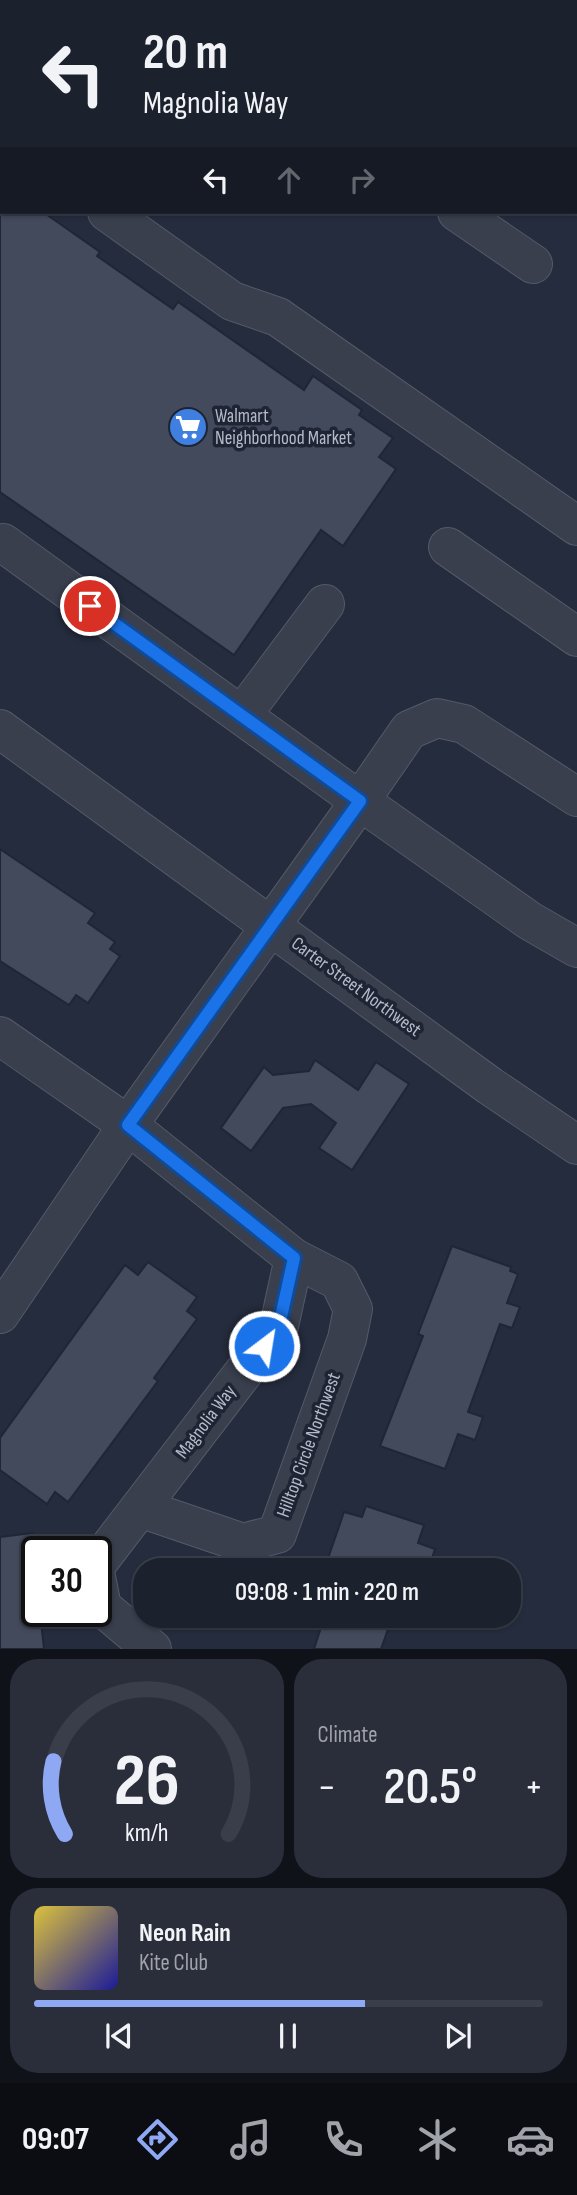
<!DOCTYPE html>
<html lang="en">
<head>
<meta charset="utf-8">
<style>
	body { margin:0; font-family:"Sofia Sans Condensed",sans-serif; background:#292e3a; color:#f1f3f6; height:100vh; display:flex; flex-direction:column; font-size:26px; white-space:nowrap }
	* { box-sizing:border-box; margin:0 }
	p { font-size:23px; color:#a0a3aa }
	.icon { flex:none; width:38px; height:38px; fill:none; stroke:currentColor; stroke-width:2; stroke-linecap:round; stroke-linejoin:round }
	.map { position:relative; height:1649px; overflow:hidden }
	.drawer { display:flex; flex-direction:column; gap:10px; padding:10px; background:#0f1219; flex:1 }
	.drawer>* { flex:none }
	.guide { position:absolute; left:0px; top:0px; width:578px; height:214px; box-shadow:0 2px 5px #0004,0 0 0 2px #3a3e4a; background:#1c212e; color:#f1f3f6; overflow:hidden }
	.speed { position:absolute; left:21px; top:1536px; display:flex; gap:14px; font-size:35px; font-weight:700; text-align:center }
	.speed>* { display:grid; place-content:center; width:91px; height:91px; border-radius:50%; background:#1c212e; box-shadow:0 2px 5px #0004,0 0 0 2px #3a3e4a; line-height:1 }
	.speed .limit { border:4px solid #111; border-radius:10px; background:#fff; color:#111 }
	.pin { position:absolute; display:grid; place-items:center; width:60px; height:60px; color:#fff; margin:-30px; border:4px solid #fff; border-radius:50%; box-shadow:0 2px 7px #0007 }
	.me { position:absolute; width:77px; margin:-38px; rotate:31deg; stroke-linejoin:round; filter:drop-shadow(0 0 5px #0008) }
	.turn { display:flex; align-items:center; gap:24px; height:147px; padding:0 28px; font-size:32px }
	.turn .icon { width:91px; height:91px; stroke-width:2.5 }
	.turn b { display:block; font-size:49px; line-height:60px }
	.lanes { display:flex; align-items:center; height:66px; padding:0 28px; background:#0003; justify-content:center; gap:35px; direction:ltr }
	.lanes .off { opacity:.35 }
	.big { font-size:52px; font-weight:600; line-height:1.1 }
	.drawer .card { flex:1; display:flex; flex-direction:column; justify-content:center; gap:10px; min-width:0; padding:0 24px; border-radius:28px; background:#292e3a }
	.drawer .dial { align-items:center; gap:0 }
	.dial svg { height:182px; overflow:visible; fill:none; stroke:#3a3e4a; stroke-width:7; stroke-linecap:round; text-anchor:middle }
	.dial text { fill:#f1f3f6; stroke:none }
	.song { display:flex; align-items:center; gap:21px }
	.cover { width:84px; height:84px; border-radius:10px; background:linear-gradient(135deg,hsl(50 70% 55%),hsl(240 70% 35%)) }
	.played { height:7px; border-radius:4px; background:linear-gradient(90deg,#8fa8f4 65%,#3a3e4a 65%) }
	.keys { display:flex; justify-content:space-around; direction:ltr }
	.heat { display:flex; justify-content:space-between; align-items:center; font-size:38px; direction:ltr }
	.drawer .tiles { flex:1; display:grid; gap:10px; grid-template-columns:1fr 1fr }
	.card:last-child { grid-column:span 2 }
	.trip { position:absolute; left:133px; top:1558px; width:388px; height:70px; border-radius:28px; background:#1c212e; box-shadow:0 2px 5px #0004,0 0 0 2px #3a3e4a; font-weight:600; line-height:70px; text-align:center }
	.menu { display:flex; height:112px; justify-content:space-around; align-items:center; background:#0b0d12; color:#a0a3aa }
	.menu .icon { width:49px; height:49px }
	.menu .selected { color:#8fa8f4 }
	.menu b { font-size:32px; color:#f1f3f6 }
	.map>svg:first-child { display:block }
	.building { fill:#424a5c; stroke:#202635; stroke-width:2 }
	.lines { fill:none; stroke-linecap:round; stroke-linejoin:round }
	.minor-casing { stroke:#545a68; stroke-width:40 }
	.major-casing { stroke:#424857; stroke-width:40 }
	.path { stroke:#425458; stroke-width:4.5; stroke-dasharray:5 5; stroke-linecap:butt }
	.minor { stroke:#393f4d; stroke-width:38 }
	.major { stroke:#575d6d; stroke-width:38 }
	.route-casing { stroke:#114b97; stroke-width:18 }
	.route { stroke:#1a73e8; stroke-width:12 }
	.labels { text-anchor:middle; dominant-baseline:central; stroke-width:7; stroke-linejoin:round; paint-order:stroke }
	.poi-label { font-size:19px; fill:#b5bac8; stroke:#1e2433; text-anchor:start }
	.street-label { font-size:19px; fill:#b5bac8; stroke:#1e2433 }
</style>
</head>
<body>
<div class="map">
<svg width="577" height="1649" viewBox="0 0 577 1649">
	<rect width="100%" height="100%" fill="#252c3d"/>
	<g class="building">
		<polygon points="0,212 43,212 100,252 97,256 173,309 178,302 304,390 313,376 362,410 359,415 393,438 379,457 396,469 343,546 321,530 234,655 0,492"/>
		<polygon points="0,849 95,913 88,923 115,942 110,949 120,956 88,1003 76,995 69,1005 0,961"/>
		<polygon points="315,1060 358,1090 376,1062 409,1084 352,1170 319,1148 336,1123 311,1104 283,1108 251,1151 221,1128 264,1067 273,1075 309,1071"/>
		<polygon points="452,1246 511,1267 510,1271 518,1274 507,1303 520,1307 512,1328 500,1324 468,1412 483,1417 475,1440 458,1434 445,1469 380,1446 423,1336 418,1334"/>
		<polygon points="148,1262 197,1297 187,1311 197,1319 154,1378 158,1381 68,1502 55,1492 47,1504 0,1470 0,1438 125,1265 138,1275"/>
		<polygon points="366,1506 424,1525 418,1543 435,1549 428,1570 324,1570 344,1512 362,1517"/>
		<polygon points="32,1533 37,1612 40,1612 44,1649 0,1649 0,1537"/>
		<polygon points="325,1615 393,1615 381,1649 314,1649"/>
	</g>
	<g class="lines">
		<defs>
			<g id="minor">
				<polyline points="564,2 565,1"/>
				<polyline points="0,136 2,137"/>
				<polyline points="107,212 232,301 278,317 577,526"/>
				<polyline points="457,212 533,264"/>
				<polyline points="3,543 360,801 409,730 437,718 464,724 577,797"/>
				<polyline points="448,547 577,637"/>
				<polyline points="242,715 325,604"/>
				<polyline points="0,729 490,1086 577,1145"/>
				<polyline points="0,1036 128,1125 294,1258 279,1326 96,1565"/>
				<polyline points="0,1314 128,1125 360,801 530,921 577,948"/>
				<polyline points="140,1508 243,1543 277,1534 347,1339 353,1309 339,1281 294,1258"/>
				<polyline points="96,1577 102,1607 152,1649"/>
			</g>
			<g id="major">
				<polyline points="496,0 498,2"/>
				<polyline points="576,54 577,55"/>
			</g>
		</defs>
		<use href="#minor" class="minor-casing"/>
		<use href="#major" class="major-casing"/>
		<g class="path">
			<polyline points="418,0 421,2"/>
			<polyline points="103,2 104,0"/>
			<polyline points="576,113 577,114"/>
		</g>
		<use href="#minor" class="minor"/>
		<use href="#major" class="major"/>
	</g>
	<g class="lines">
		<defs>
			<polyline id="route" points="90,606 360,801 128,1125 294,1258 279,1326 264,1346"/>
		</defs>
		<use href="#route" class="route-casing"/>
		<use href="#route" class="route"/>
	</g>
	<defs>
		<symbol id="supermarket-disc" viewBox="-11 -11 22 22"><circle r="9.5" fill="#3f7fe0" stroke="#1e2433"/><path d="M-6-5.5h2.5l.6 2H6L4.5 2H-2.5L-4.4-4H-6ZM-1.5 3.2a1.3 1.3 0 1 0 .1 0ZM3 3.2a1.3 1.3 0 1 0 .1 0Z" fill="#fff"/></symbol>
	</defs>
	<g fill-rule="evenodd">
		<use href="#supermarket-disc" x="166" y="405" width="44" height="44"/>
	</g>
	<g class="labels">
		<g class="poi-label">
			<text x="215" y="416">Walmart<tspan x="215" dy="22">Neighborhood Market</tspan></text>
		</g>
		<g class="street-label">
			<text transform="translate(356 987) rotate(36)">Carter Street Northwest</text>
			<text transform="translate(206 1422) rotate(-53)">Magnolia Way</text>
			<text transform="translate(309 1445) rotate(-70)">Hilltop Circle Northwest</text>
		</g>
	</g>
</svg>
<div class="speed"><div class="limit">30</div></div>
<div class="pin" style="left:90px;top:606px;background:#d93025"><svg class="icon" aria-label="arrive" viewBox="0 0 24 24"><path d="M6 21V4h12l-3 4 3 4H6"/></svg></div>
<svg class="me" style="left:264px;top:1346px" viewBox="-20 -20 40 40"><circle r="17" fill="#1a73e8" stroke="#fff" stroke-width="3"/><path d="M0-11L8 9 0 5-8 9z" fill="#fff"/></svg>
<div class="trip">09:08 · 1 min · 220 m</div>
<div class="guide">
<div class="turn"><svg class="icon" aria-label="left" viewBox="0 0 24 24"><path d="M17 20v-9H6M10 6l-5 5 5 5"/></svg><div><b>20 m</b>Magnolia Way</div></div>
<div class="lanes"><svg class="icon" aria-label="left" viewBox="0 0 24 24"><path d="M17 20v-9H6M10 6l-5 5 5 5"/></svg><svg class="icon off" aria-label="ahead" viewBox="0 0 24 24"><path d="M12 20V5M6 11l6-6 6 6"/></svg><svg class="icon off" aria-label="right" viewBox="0 0 24 24"><path d="M7 20v-9h11M14 6l5 5-5 5"/></svg></div>
</div>
</div>
<section class="drawer">
<div class="tiles">
<div class="card dial"><svg viewBox="0 0 100 80">
<path d="M14 69A42 42 0 1 1 86 69"/>
<path d="M14 69A42 42 0 0 1 9 37" stroke="#8fa8f4"/>
<text x="50" y="56" font-size="32" font-weight="700">26</text>
<text x="50" y="72" font-size="11">km/h</text>
</svg></div>
<div class="card"><p>Climate</p>
<div class="heat"><a>−</a><b class="big">20.5°</b><a>+</a></div>
</div>
<div class="card">
<div class="song"><i class="cover"></i><div><b>Neon Rain</b><p>Kite Club</p></div></div>
<div class="played"></div>
<div class="keys"><svg class="icon" aria-label="previous" viewBox="0 0 24 24"><path d="M18 5L8 12l10 7zM5 5v14"/></svg><svg class="icon" aria-label="pause" viewBox="0 0 24 24"><path d="M8 5v14M16 5v14"/></svg><svg class="icon" aria-label="next" viewBox="0 0 24 24"><path d="M6 5l10 7-10 7zM19 5v14"/></svg></div>
</div>
</div>
</section>
<nav class="menu">
<b>09:07</b>
<svg class="icon selected" aria-label="directions" viewBox="0 0 24 24"><path d="M12 3l9 9-9 9-9-9zM9 14v-3h6M13 9l2 2-2 2"/></svg>
<svg class="icon" aria-label="music" viewBox="0 0 24 24"><path d="M9 18V5l10-2v13"/><circle cx="6" cy="18" r="3"/><circle cx="16" cy="16" r="3"/></svg>
<svg class="icon" aria-label="phone" viewBox="0 0 24 24"><path d="M5 4h4l2 5-3 2q2 4 5 5l2-3 5 2v4C11 20 4 13 5 4z"/></svg>
<svg class="icon" aria-label="climate" viewBox="0 0 24 24"><path d="M12 3v18M4 7l16 10M4 17L20 7"/></svg>
<svg class="icon" aria-label="car" viewBox="0 0 24 24"><path d="M5 17H2v-5l4-1 3-4h7l3 4 3 1v5h-3M9 17h6M6 11h13"/><circle cx="7" cy="17" r="2"/><circle cx="17" cy="17" r="2"/></svg>
</nav>
</body>
</html>
